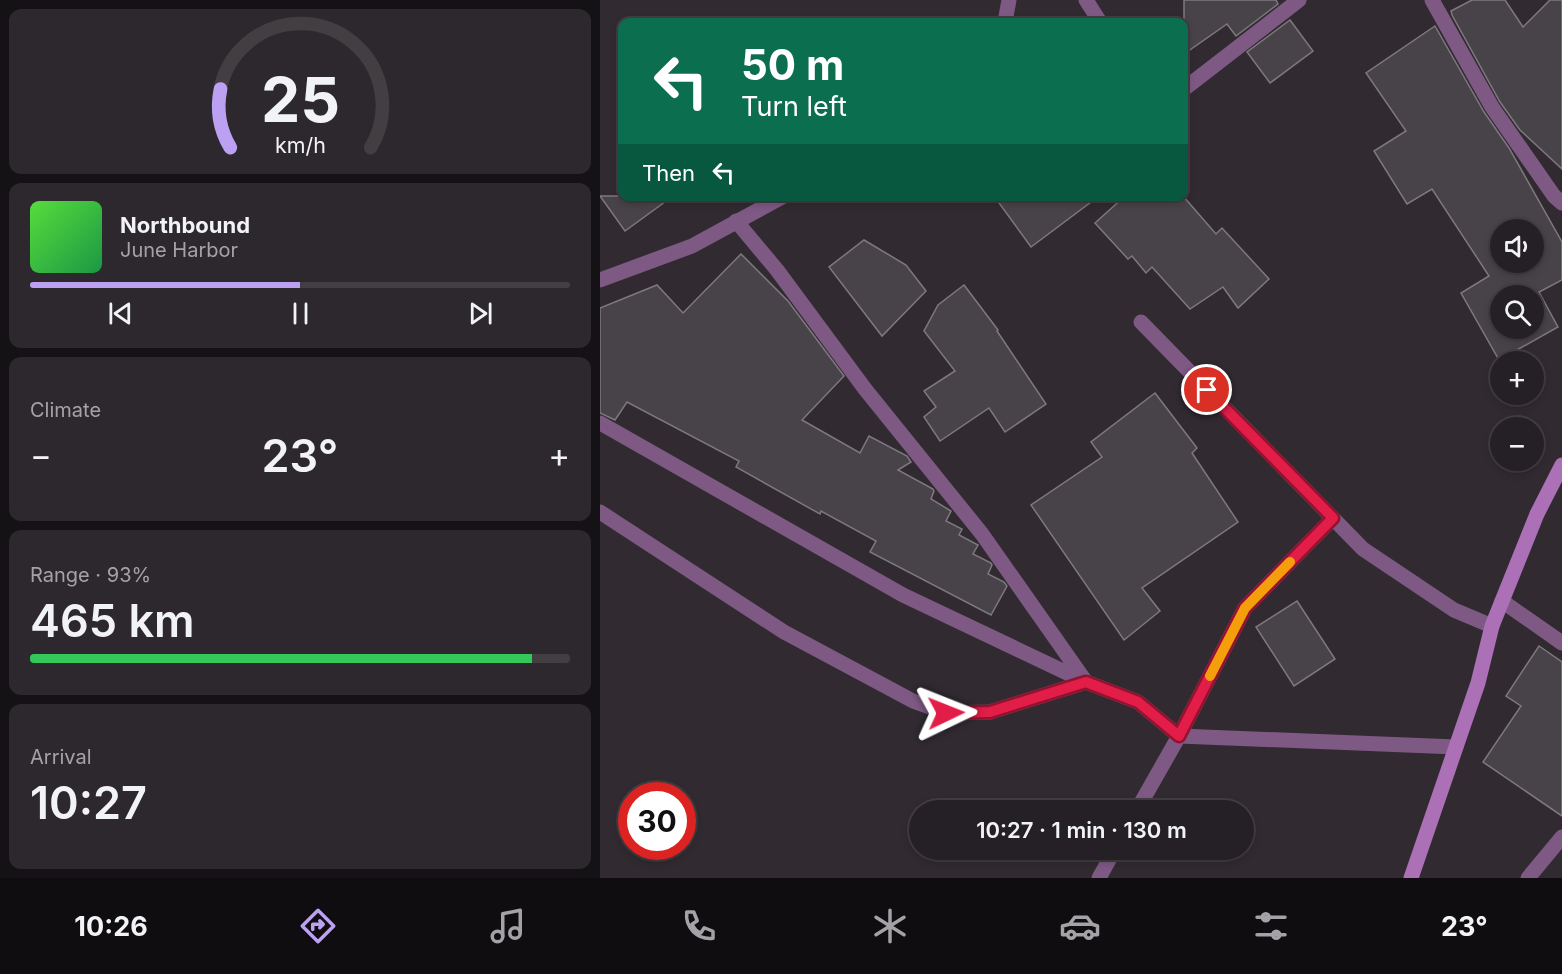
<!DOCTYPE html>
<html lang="en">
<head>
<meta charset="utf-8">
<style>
	body { margin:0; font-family:Inter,sans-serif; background:#2d282d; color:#f1f3f6; height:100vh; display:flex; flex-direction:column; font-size:22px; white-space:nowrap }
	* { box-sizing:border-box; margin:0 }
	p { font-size:20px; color:#a3a3a7 }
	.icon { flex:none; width:33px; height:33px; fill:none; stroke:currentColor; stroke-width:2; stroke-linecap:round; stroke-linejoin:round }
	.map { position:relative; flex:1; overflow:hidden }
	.details { display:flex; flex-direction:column; gap:9px; padding:9px; background:#141214; width:600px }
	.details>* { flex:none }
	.top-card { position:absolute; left:18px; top:18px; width:570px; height:183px; border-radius:12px; box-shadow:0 3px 9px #0003,0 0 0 2px #423e42; background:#0b6e4f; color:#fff; overflow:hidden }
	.fabs { position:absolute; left:890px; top:219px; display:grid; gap:12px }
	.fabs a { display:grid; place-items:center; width:54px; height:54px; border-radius:50%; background:#252025; box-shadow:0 3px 9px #0003,0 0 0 2px #423e42; font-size:30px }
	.speed { position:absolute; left:18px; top:782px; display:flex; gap:12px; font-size:30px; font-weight:700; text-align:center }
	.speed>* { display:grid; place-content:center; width:78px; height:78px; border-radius:50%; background:#252025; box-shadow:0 3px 9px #0003,0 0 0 2px #423e42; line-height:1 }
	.speed .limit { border:9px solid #d22; background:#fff; color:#111 }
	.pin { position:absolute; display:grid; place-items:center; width:51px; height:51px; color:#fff; margin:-26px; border:3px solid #fff; border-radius:50%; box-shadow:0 2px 6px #0007 }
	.me { position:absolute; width:66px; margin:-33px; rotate:88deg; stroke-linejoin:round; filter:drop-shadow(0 0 4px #0008) }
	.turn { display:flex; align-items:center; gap:21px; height:126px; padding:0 24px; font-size:27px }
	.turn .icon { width:78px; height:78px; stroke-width:2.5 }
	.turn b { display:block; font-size:42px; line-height:51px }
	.then { display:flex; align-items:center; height:57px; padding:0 24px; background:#0003; gap:12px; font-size:22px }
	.big { font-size:45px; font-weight:600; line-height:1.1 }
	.details .card { flex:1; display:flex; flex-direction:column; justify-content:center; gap:9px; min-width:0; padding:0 21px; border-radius:12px; background:#2d282d }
	.details .dial { align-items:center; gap:0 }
	.dial svg { height:156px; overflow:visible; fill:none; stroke:#423e42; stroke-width:7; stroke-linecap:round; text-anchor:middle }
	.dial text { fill:#f1f3f6; stroke:none }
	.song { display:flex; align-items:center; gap:18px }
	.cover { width:72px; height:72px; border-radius:9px; background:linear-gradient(135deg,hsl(110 70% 55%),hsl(140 70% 35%)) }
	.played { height:6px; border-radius:3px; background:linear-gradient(90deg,#bca0f2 50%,#423e42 50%) }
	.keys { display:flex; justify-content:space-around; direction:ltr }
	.heat { display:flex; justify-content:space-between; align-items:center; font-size:33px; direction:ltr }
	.charge { height:9px; border-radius:4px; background:linear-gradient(90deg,#34c759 93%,#423e42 0) }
	.trip { position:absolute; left:309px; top:800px; width:345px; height:60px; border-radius:30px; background:#252025; box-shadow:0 3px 9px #0003,0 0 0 2px #423e42; font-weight:600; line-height:60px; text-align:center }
	.tabs { display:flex; height:96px; justify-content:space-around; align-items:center; background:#0f0d0f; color:#a3a3a7 }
	.tabs .icon { width:42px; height:42px }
	.tabs .on { color:#bca0f2 }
	.tabs b { font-size:27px; color:#f1f3f6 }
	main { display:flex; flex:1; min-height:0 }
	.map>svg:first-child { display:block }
	.building { fill:#484349; stroke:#7e787f; stroke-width:1.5; fill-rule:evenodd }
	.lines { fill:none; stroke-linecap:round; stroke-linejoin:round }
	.street { stroke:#7e5984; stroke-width:15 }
	.secondary { stroke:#ab70b5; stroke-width:15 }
	.route-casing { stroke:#92132f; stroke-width:15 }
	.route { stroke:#e11d48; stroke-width:10 }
	.slow { stroke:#f59e0b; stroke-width:10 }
</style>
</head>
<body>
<main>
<section class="details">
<div class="card dial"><svg viewBox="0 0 100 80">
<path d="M14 69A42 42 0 1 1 86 69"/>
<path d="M14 69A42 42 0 0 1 9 39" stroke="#bca0f2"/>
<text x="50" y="56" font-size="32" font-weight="700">25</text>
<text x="50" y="72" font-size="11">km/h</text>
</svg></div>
<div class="card">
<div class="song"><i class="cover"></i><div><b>Northbound</b><p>June Harbor</p></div></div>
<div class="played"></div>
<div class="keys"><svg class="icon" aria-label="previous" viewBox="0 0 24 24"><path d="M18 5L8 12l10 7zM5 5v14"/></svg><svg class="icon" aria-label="pause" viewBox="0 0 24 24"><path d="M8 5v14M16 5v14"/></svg><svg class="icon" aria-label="next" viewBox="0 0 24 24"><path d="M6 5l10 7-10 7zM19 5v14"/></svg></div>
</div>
<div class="card"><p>Climate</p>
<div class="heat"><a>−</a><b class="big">23°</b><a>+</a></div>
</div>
<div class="card"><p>Range · 93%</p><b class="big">465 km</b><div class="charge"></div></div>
<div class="card"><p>Arrival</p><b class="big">10:27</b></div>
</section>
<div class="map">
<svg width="962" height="878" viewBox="0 0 962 878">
	<rect width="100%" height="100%" fill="#312b31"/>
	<g class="building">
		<polygon points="584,0 676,0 678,4 636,36 627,24 584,54"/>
		<polygon points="872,0 905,0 923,27 950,0 962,0 962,169 920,130 900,102 852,15 851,11"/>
		<polygon points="690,20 713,51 670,83 647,52"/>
		<path d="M 835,26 L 884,112 L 909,148 L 962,242 L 962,280 L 939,292 L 958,327 L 899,360 L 861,293 L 889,276 L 832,189 L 807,204 L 774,151 L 806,131 L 766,73 ZM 900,230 L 933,230 L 933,262 L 900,262 ZM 900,296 L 933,296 L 933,328 L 900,328 Z"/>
		<polygon points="0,196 73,196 25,231"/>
		<polygon points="394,196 499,196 431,247"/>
		<polygon points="525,196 583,196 616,234 622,228 669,279 638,308 623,287 590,309 552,267 546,273 532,256 528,259 495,223"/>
		<polygon points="264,240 306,265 326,291 282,336 229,267"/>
		<polygon points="141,254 188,301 244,376 202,420 260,453 269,436 307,456 311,462 298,470 333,489 334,491 331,499 351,511 346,521 362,529 359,535 378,545 373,554 391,563 392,565 388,574 404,582 407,586 391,615 270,552 276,541 221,511 220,514 136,467 139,461 27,402 15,420 0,413 0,308 57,285 83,313"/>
		<polygon points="364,285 398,330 397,331 446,404 405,432 389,408 340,441 324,417 336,407 324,391 355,371 324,331 338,305"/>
		<polygon points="555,393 597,448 592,453 638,522 542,588 560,611 524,640 431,505 502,457 491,442"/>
		<polygon points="697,601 735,659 694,686 656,627"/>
		<polygon points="939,646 962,662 962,816 883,762 921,706 906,696"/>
	</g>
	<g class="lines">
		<g class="street">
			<polyline points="486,0 500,22"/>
			<polyline points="832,0 892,107 954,196 962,203"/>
			<polyline points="405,22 409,0"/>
			<polyline points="584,89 699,0"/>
			<polyline points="0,280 92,246 184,196"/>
			<polyline points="541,322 763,549 854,610 892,626"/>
			<polyline points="0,423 303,595 486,682 382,534 265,389 177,270 136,221"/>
			<polyline points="0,512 184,632 313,701 346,713 390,712 486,682 538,702 579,736 856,747"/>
			<polyline points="902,601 962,643"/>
			<polyline points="537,810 579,736 645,608 733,518"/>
			<polyline points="499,878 515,849"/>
			<polyline points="928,878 962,837"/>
		</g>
		<polyline class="secondary" points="811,878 878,683 892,626 937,514 962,465"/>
	</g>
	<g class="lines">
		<defs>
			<polyline id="route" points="346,713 390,712 486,682 538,702 579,736 645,608 733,518 607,390"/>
		</defs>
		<use href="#route" class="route-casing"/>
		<use href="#route" class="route"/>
		<polyline class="slow" points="610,676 645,608 690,562"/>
	</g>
</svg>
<div class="fabs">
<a><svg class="icon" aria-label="sound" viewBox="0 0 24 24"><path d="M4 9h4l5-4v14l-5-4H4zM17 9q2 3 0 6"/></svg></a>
<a><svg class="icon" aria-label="search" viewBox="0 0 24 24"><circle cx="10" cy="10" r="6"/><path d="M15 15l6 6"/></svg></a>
<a>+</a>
<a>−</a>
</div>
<div class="speed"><div class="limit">30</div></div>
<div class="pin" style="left:607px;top:390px;background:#d93025"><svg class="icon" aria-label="arrive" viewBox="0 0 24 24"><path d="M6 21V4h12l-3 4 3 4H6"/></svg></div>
<svg class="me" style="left:346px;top:713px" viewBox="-20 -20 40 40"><path d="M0-17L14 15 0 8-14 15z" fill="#e11d48" stroke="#fff" stroke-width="4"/></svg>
<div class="trip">10:27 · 1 min · 130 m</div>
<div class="top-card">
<div class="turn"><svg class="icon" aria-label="left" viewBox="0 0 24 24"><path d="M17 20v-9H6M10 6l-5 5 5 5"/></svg><div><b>50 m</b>Turn left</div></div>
<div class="then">Then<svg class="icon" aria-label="left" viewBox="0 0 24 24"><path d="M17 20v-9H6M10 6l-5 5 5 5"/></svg></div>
</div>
</div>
</main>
<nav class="tabs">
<b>10:26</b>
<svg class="icon on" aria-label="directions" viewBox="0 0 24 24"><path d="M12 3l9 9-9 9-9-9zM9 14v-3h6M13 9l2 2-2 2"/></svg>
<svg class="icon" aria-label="music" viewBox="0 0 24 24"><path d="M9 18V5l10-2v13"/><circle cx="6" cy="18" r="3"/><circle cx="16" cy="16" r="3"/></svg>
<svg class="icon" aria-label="phone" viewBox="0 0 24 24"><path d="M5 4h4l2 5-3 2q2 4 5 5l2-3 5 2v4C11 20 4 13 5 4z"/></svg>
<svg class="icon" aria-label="climate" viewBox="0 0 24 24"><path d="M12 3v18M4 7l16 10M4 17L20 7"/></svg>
<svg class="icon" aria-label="car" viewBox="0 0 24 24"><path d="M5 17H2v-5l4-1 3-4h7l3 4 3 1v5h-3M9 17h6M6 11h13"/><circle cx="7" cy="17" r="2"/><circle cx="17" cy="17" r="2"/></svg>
<svg class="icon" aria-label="filters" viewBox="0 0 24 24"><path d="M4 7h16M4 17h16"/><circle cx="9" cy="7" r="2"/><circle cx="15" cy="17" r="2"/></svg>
<b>23°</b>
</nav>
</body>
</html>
